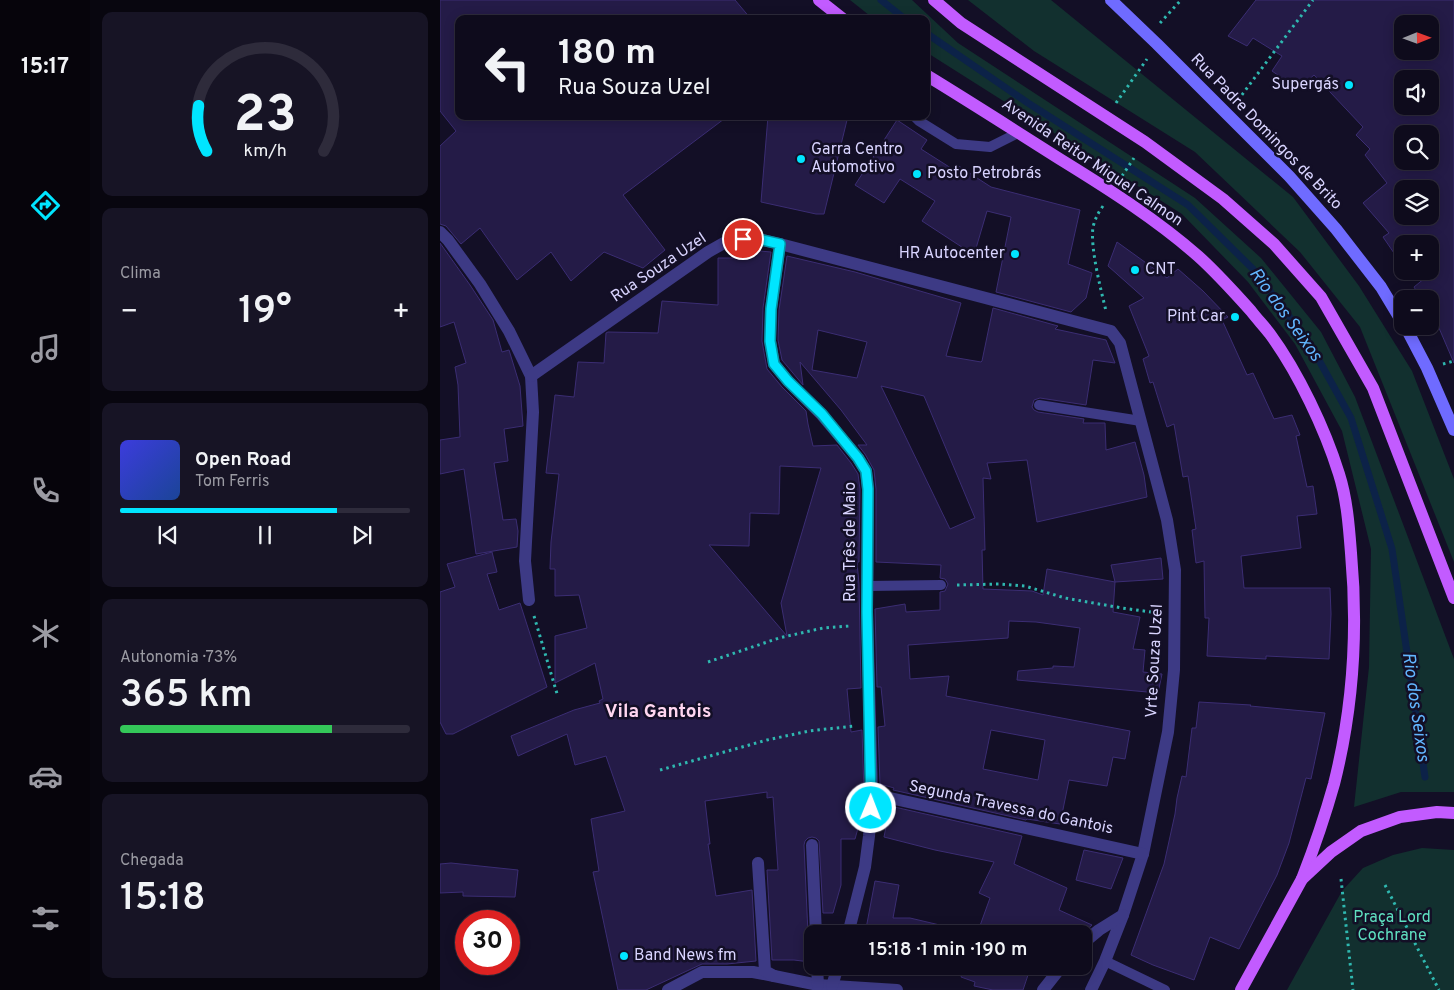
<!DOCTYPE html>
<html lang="pt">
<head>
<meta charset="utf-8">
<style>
	body { margin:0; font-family:Overpass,sans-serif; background:#171425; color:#f1f3f6; height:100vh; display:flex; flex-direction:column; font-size:19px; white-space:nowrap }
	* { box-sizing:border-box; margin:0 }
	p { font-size:16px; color:#9b9ba3 }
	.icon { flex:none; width:28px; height:28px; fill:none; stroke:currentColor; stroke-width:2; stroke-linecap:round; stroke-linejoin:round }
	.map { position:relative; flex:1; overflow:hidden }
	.side { display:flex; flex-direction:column; gap:12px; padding:12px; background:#08060f; width:350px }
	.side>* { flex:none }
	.hud { position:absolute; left:15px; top:15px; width:475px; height:105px; border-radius:10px; box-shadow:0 2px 12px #0003,0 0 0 1px #2e2b3b; background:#0e0b1c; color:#f1f3f6; overflow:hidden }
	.needle { width:32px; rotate:89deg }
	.tools { position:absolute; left:954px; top:15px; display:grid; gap:10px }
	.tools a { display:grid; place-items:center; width:45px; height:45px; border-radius:10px; background:#0e0b1c; box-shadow:0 2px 12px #0003,0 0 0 1px #2e2b3b; font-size:25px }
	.speed { position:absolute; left:15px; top:910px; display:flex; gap:10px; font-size:25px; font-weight:700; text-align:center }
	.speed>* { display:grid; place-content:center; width:65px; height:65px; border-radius:50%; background:#0e0b1c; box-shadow:0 2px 12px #0003,0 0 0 1px #2e2b3b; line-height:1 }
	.speed .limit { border:8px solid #d22; background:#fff; color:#111 }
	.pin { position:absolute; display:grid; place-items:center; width:42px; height:42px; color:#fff; margin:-21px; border:2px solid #fff; border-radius:50%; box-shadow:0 1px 5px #0007 }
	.me { position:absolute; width:55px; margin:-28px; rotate:1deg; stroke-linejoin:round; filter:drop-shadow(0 0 4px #0008) }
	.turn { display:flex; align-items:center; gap:18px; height:105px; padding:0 20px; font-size:22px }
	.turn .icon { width:65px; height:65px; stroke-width:2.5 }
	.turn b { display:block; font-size:35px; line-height:42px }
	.big { font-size:38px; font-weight:600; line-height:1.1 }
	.side .tile { flex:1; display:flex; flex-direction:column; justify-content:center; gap:8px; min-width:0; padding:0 18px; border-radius:10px; background:#171425 }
	.side .dial { align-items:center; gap:0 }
	.dial svg { height:130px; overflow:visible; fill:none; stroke:#2e2b3b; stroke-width:7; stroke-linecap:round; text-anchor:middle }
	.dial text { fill:#f1f3f6; stroke:none }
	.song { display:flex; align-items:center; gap:15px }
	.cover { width:60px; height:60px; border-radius:8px; background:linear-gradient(135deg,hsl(240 70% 55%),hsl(220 70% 35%)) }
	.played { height:5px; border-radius:2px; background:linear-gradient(90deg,#00e5ff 75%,#2e2b3b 75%) }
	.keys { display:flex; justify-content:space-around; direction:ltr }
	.heat { display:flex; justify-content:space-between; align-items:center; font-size:28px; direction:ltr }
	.charge { height:8px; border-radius:4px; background:linear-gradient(90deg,#34c759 73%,#2e2b3b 0) }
	.trip { position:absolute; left:364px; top:925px; width:288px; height:50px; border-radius:10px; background:#0e0b1c; box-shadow:0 2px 12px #0003,0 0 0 1px #2e2b3b; font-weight:600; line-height:50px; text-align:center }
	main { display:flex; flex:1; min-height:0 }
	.dock { display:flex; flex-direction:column; width:90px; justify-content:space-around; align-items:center; background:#06040b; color:#9b9ba3 }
	.dock .icon { width:35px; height:35px }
	.dock .on { color:#00e5ff }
	.dock b { font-size:22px; color:#f1f3f6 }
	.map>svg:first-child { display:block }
	.green { fill:#12302f }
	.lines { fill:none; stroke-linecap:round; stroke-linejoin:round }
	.stream { stroke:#0c2248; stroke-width:7 }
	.building { fill:#241b47; stroke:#3b2d73; fill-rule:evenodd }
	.path { stroke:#2fb8b0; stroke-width:3; stroke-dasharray:2.5 4; stroke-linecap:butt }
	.service { stroke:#3d3a85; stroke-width:10 }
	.pedestrian { stroke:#3d3a85; stroke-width:12 }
	.minor { stroke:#3d3a85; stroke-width:12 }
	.secondary { stroke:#6f6bff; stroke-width:12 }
	.primary { stroke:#c25bff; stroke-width:12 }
	.route-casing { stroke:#0095a6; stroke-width:12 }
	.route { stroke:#00e5ff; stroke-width:9 }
	.poi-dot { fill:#00e5ff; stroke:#130f26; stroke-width:2 }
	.labels { text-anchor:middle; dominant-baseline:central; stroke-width:5; stroke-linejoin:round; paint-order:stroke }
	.poi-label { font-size:16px; fill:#d9d4ff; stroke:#130f26; text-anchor:start }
	.street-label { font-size:16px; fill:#d9d4ff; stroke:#130f26 }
	.park-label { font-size:16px; fill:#5fe0c0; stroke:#130f26 }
	.water-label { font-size:18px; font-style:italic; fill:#62b6ff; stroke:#130f26 }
	.quarter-label { font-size:19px; font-weight:bold; fill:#ffd6f0; stroke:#130f26 }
</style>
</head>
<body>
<main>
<nav class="dock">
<b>15:17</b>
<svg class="icon on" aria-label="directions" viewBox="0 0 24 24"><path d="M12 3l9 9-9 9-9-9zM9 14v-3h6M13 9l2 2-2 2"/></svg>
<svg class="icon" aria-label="music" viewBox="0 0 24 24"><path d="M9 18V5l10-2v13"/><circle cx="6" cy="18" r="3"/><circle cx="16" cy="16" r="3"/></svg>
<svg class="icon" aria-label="phone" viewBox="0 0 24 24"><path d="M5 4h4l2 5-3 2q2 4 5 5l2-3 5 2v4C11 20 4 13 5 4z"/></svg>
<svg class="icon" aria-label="climate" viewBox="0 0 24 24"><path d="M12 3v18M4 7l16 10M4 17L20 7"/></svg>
<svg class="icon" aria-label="car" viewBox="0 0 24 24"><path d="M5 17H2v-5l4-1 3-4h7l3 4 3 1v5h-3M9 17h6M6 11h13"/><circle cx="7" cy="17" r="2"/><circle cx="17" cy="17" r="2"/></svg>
<svg class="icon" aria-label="filters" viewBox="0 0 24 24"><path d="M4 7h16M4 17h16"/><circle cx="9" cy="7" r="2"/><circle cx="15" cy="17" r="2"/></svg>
</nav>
<section class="side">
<div class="tile dial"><svg viewBox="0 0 100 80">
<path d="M14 69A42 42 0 1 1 86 69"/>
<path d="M14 69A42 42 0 0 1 9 41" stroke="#00e5ff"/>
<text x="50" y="56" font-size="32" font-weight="700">23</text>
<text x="50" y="72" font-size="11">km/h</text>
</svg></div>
<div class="tile"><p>Clima</p>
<div class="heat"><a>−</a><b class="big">19°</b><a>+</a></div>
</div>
<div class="tile">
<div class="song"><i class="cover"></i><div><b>Open Road</b><p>Tom Ferris</p></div></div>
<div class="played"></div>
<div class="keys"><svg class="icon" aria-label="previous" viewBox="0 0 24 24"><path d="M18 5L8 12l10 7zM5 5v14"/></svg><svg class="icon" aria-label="pause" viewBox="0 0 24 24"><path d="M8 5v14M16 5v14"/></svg><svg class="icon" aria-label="next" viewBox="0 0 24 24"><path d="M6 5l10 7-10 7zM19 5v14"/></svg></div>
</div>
<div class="tile"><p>Autonomia · 73%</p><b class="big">365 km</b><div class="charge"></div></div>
<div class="tile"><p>Chegada</p><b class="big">15:18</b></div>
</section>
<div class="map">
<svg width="1014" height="990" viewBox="0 0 1014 990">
	<rect width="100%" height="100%" fill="#130f26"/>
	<g class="green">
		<polygon points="410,0 472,0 518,43 755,198 821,258 881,332 915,397 1014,659 1014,792 961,792 914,807 929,667 931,549 902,431 855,344 808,282 742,214 486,52 486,19 434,19"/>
		<polygon points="528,0 611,0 853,197 919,286 972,371 1014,479 1014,562 920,327 860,252 755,152 594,51"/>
		<polygon points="982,848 1014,850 1014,990 847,990 902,891 923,868 953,855"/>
	</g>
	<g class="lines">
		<g class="stream">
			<polyline points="441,0 465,19"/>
			<polyline points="486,33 588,103 748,205 813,269 870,344 911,418 952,549 985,777"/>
		</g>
	</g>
	<g class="building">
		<polygon points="0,0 295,0 311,19 19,19 19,116 288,116 183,195 225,250 203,268 164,252 131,281 111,252 77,280 40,228 21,244 6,226 0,224 0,146 16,131 0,111"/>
		<path d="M 816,0 L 1014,0 L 1014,363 L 996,321 L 990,312 L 990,299 L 981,299 L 974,287 L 985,278 L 981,271 L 990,271 L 990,244 L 962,244 L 962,252 L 956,256 L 943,237 L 949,233 L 923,203 L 947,183 L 925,155 L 930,149 L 916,135 L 923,127 L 874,75 L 858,89 L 832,71 L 842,56 L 813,38 L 807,46 L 788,36 ZM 962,24 L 990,24 L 990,51 L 962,51 ZM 962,79 L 990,79 L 990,106 L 962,106 ZM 962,134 L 990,134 L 990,161 L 962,161 ZM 962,189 L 990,189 L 990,216 L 962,216 Z"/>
		<polygon points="328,116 408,116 384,214 376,214 321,202"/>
		<polygon points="457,120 487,140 481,149 514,170 517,165 551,187 640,210 628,264 652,273 646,298 631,312 556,292 571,217 547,211 534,255 482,221 495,201 460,179 444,203 415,185"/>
		<polygon points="677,242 727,278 738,269 763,291 788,317 782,320 807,375 813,373 834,419 852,415 860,435 856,436 867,487 873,486 877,514 857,516 861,548 801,556 804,588 890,588 891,614 889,659 826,656 826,659 767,656 769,618 765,618 764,561 756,563 752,530 756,529 748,476 743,477 734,424 727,427 713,382 710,383 703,359 709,356 689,306 704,298 668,266"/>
		<polygon points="0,243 30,285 53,320 62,352 69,350 80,386 83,426 64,429 68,461 54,463 63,520 76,519 78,531 77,547 36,554 24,469 0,474 0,440 20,437 18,385 15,367 26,363 14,322 0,327"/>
		<path d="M 296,249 L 331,252 L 323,308 L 322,341 L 327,369 L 342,387 L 366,411 L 368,424 L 373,446 L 397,445 L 411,463 L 418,474 L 420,489 L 419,562 L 417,562 L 419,584 L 421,688 L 407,689 L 411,732 L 422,730 L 424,794 L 422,814 L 415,839 L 401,839 L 401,885 L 393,913 L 383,913 L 379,841 L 376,838 L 372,837 L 368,838 L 365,841 L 364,845 L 368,934 L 370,939 L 371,961 L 370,962 L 354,960 L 332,960 L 327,870 L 338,870 L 333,797 L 327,798 L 327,792 L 265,801 L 270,844 L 268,844 L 276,896 L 312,890 L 316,961 L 287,964 L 262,964 L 206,990 L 178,990 L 153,872 L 159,871 L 151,819 L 185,811 L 166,756 L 135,765 L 127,734 L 78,756 L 71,736 L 134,710 L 160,703 L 159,701 L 163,699 L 155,663 L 115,683 L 115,636 L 147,628 L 139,595 L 115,596 L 115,569 L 110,569 L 111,542 L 119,474 L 106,473 L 115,395 L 134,397 L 138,362 L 164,363 L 166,333 L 168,332 L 218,333 L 222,301 L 278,305 L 278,258 L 296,258 ZM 340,466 L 381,468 L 341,603 L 347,636 L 269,545 L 309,546 L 310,513 L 339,514 Z"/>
		<path d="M 347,256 L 415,272 L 521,303 L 506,356 L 541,362 L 542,361 L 553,308 L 618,326 L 615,329 L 666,340 L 675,363 L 653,360 L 646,405 L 600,398 L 594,400 L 592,407 L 594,410 L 598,412 L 644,419 L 643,423 L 665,423 L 666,450 L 695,442 L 704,475 L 707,497 L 597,522 L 587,460 L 547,463 L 551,479 L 543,478 L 545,550 L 542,550 L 543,589 L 592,591 L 603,595 L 607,569 L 675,582 L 673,612 L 700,617 L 693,649 L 705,650 L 703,672 L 722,674 L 718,693 L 577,680 L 578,671 L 613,668 L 613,666 L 634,667 L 640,628 L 596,622 L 569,621 L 568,638 L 468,645 L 470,679 L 509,676 L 506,696 L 690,731 L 685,759 L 673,757 L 667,786 L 629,780 L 620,824 L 587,819 L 586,820 L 453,790 L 454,788 L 440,784 L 438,727 L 445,726 L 441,687 L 437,687 L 435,609 L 465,604 L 466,612 L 500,610 L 500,592 L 505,591 L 508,584 L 505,579 L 500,578 L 501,565 L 436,562 L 436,489 L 434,470 L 425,454 L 418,445 L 427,445 L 401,410 L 360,362 L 363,385 L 342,360 L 338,340 L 339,310 ZM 378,330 L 427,342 L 417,378 L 372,370 ZM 441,386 L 484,396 L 535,518 L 510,529 ZM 551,730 L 605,740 L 598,780 L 543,769 Z"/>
		<polygon points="52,552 57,572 47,574 59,610 80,603 107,687 13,734 6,734 0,722 0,592 15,587 7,564"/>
		<polygon points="721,558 723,579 675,582 671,565"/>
		<polygon points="759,702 811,705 810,706 885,713 871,779 866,778 849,843 837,875 799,949 770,937 754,980 713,965 691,955 724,864 735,814 737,798 742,776 746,777 752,728 756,728"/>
		<polygon points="450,806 582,836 574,864 627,888 619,910 652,925 642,934 537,934 550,898 539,893 554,862 495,850 444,837"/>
		<polygon points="644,850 683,858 671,889 636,880"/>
		<polygon points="11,863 78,870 75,897 23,896 23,892 0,893 0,864"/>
		<polygon points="435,881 459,885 453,918 470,918 504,926 503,934 425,934"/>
		<polygon points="422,966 499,966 498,971 474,971 474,972 454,972 454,967"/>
		<polygon points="525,966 591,966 583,990 553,990 534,986 535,982 521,977"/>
	</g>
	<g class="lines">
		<g class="path">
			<polyline points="720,23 741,0"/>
			<polyline points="798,100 873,0"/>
			<polyline points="676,103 707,59"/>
			<polyline points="682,176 694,158"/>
			<path d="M 663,206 C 658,213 655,219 653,227 C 650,248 661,290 666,311"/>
			<polyline points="1003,364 1014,361"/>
			<polyline points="517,585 560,584 585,586 625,598 682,608 718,613"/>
			<polyline points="94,616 118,697"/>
			<polyline points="268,662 339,638 383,628 410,626"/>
			<polyline points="220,770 327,740 369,731 414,726"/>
			<polyline points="901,879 913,990"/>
			<polyline points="945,885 999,990"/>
		</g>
		<g class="service">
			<polyline points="474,116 479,121 516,144 550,147 578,133"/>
			<polyline points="599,405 701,421"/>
			<polyline points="428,586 501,585"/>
			<polyline points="665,961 725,990"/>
		</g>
		<polyline class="pedestrian" points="228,990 262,972 313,972 334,976"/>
		<g class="minor">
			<polyline points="0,232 8,240 40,284 69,331 91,376 93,412 85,561 89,600"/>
			<polyline points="340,244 331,309 330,341 334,364 348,381 381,414 418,458 426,471 428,489 427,612 432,794 429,836 425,867 408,934"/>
			<polyline points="91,376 268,252 291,239 314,238 340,244 671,331 680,343 727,520 735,570 734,670 728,732 703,854 683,915 665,961 651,990"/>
			<polyline points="432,794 703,854"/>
			<polyline points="372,845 376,934"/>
			<polyline points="318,863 325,971 334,976 378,985 457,990"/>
			<polyline points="642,944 659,930 683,915"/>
			<polyline points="377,966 378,985"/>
			<polyline points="392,986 398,966"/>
			<polyline points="603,990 622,966"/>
		</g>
		<g class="secondary">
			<polyline points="671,0 717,44 849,176 896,229 941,287 962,322"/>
			<polyline points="965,326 987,368 1014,430"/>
		</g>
		<g class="primary">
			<polyline points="379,0 403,19"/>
			<polyline points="494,0 521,23 705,142 783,199 834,244 881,297 933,388 1014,598"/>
			<path d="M 486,75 C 532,103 577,132 623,161 C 670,190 717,220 758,256 C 777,273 794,292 811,311 C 817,319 824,326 830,334 C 858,372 885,429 899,474 C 907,499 909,527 911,553 C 918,630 913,709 894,784 C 885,816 874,848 862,879"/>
			<polyline points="801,990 862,879 891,852 921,831 960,817 997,812 1014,813"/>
		</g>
	</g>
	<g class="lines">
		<defs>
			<polyline id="route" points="303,239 314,238 340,244 331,309 330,341 334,364 348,381 382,414 418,458 426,471 428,489 427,612 431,808"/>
		</defs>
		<use href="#route" class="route-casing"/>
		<use href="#route" class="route"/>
	</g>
	<g class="poi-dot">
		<circle cx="909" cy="85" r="5"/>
		<circle cx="361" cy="159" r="5"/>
		<circle cx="477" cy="174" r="5"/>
		<circle cx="575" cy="254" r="5"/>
		<circle cx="695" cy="270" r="5"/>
		<circle cx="795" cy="317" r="5"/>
		<circle cx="184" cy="956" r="5"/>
	</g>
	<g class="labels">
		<g class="poi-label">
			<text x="899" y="85" text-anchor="end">Supergás</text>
			<text x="371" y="150">Garra Centro<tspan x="371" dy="18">Automotivo</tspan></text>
			<text x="487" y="174">Posto Petrobrás</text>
			<text x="565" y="254" text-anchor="end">HR Autocenter</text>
			<text x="705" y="270">CNT</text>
			<text x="785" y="317" text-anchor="end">Pint Car</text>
			<text x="194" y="956">Band News fm</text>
		</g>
		<g class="street-label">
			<text transform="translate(826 132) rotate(46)">Rua Padre Domingos de Brito</text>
			<text transform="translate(652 163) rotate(34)">Avenida Reitor Miguel Calmon</text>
			<text transform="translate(219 268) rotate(-34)">Rua Souza Uzel</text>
			<text transform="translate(411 542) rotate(-90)">Rua Três de Maio</text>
			<text transform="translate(715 661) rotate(-87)">Vrte Souza Uzel</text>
			<text transform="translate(571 808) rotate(12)">Segunda Travessa do Gantois</text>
		</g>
		<g class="park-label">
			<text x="952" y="918">Praça Lord<tspan x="952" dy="18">Cochrane</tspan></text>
		</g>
		<g class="water-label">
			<text transform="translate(845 315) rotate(54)">Rio dos Seixos</text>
			<text transform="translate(975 707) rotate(82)">Rio dos Seixos</text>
		</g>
		<g class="quarter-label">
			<text x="218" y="712">Vila Gantois</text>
		</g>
	</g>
</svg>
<div class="tools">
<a><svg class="needle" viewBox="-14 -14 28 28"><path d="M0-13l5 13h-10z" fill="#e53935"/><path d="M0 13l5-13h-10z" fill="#9b9ba3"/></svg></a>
<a><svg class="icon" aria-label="sound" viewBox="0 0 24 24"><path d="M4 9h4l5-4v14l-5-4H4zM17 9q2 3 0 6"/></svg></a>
<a><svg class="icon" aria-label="search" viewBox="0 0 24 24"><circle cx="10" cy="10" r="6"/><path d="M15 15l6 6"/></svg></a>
<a><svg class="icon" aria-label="layers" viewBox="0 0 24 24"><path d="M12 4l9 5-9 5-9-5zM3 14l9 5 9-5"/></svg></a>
<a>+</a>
<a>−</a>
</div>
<div class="speed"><div class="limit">30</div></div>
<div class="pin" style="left:303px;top:239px;background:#d93025"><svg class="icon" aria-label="arrive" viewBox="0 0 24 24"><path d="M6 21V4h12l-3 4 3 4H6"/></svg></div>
<svg class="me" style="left:431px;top:808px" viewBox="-20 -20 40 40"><circle r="17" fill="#00e5ff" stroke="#fff" stroke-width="3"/><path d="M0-11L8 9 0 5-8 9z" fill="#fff"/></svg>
<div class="trip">15:18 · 1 min · 190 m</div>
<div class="hud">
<div class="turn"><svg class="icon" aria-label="left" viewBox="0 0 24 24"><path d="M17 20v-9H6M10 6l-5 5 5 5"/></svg><div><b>180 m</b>Rua Souza Uzel</div></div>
</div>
</div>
</main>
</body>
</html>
